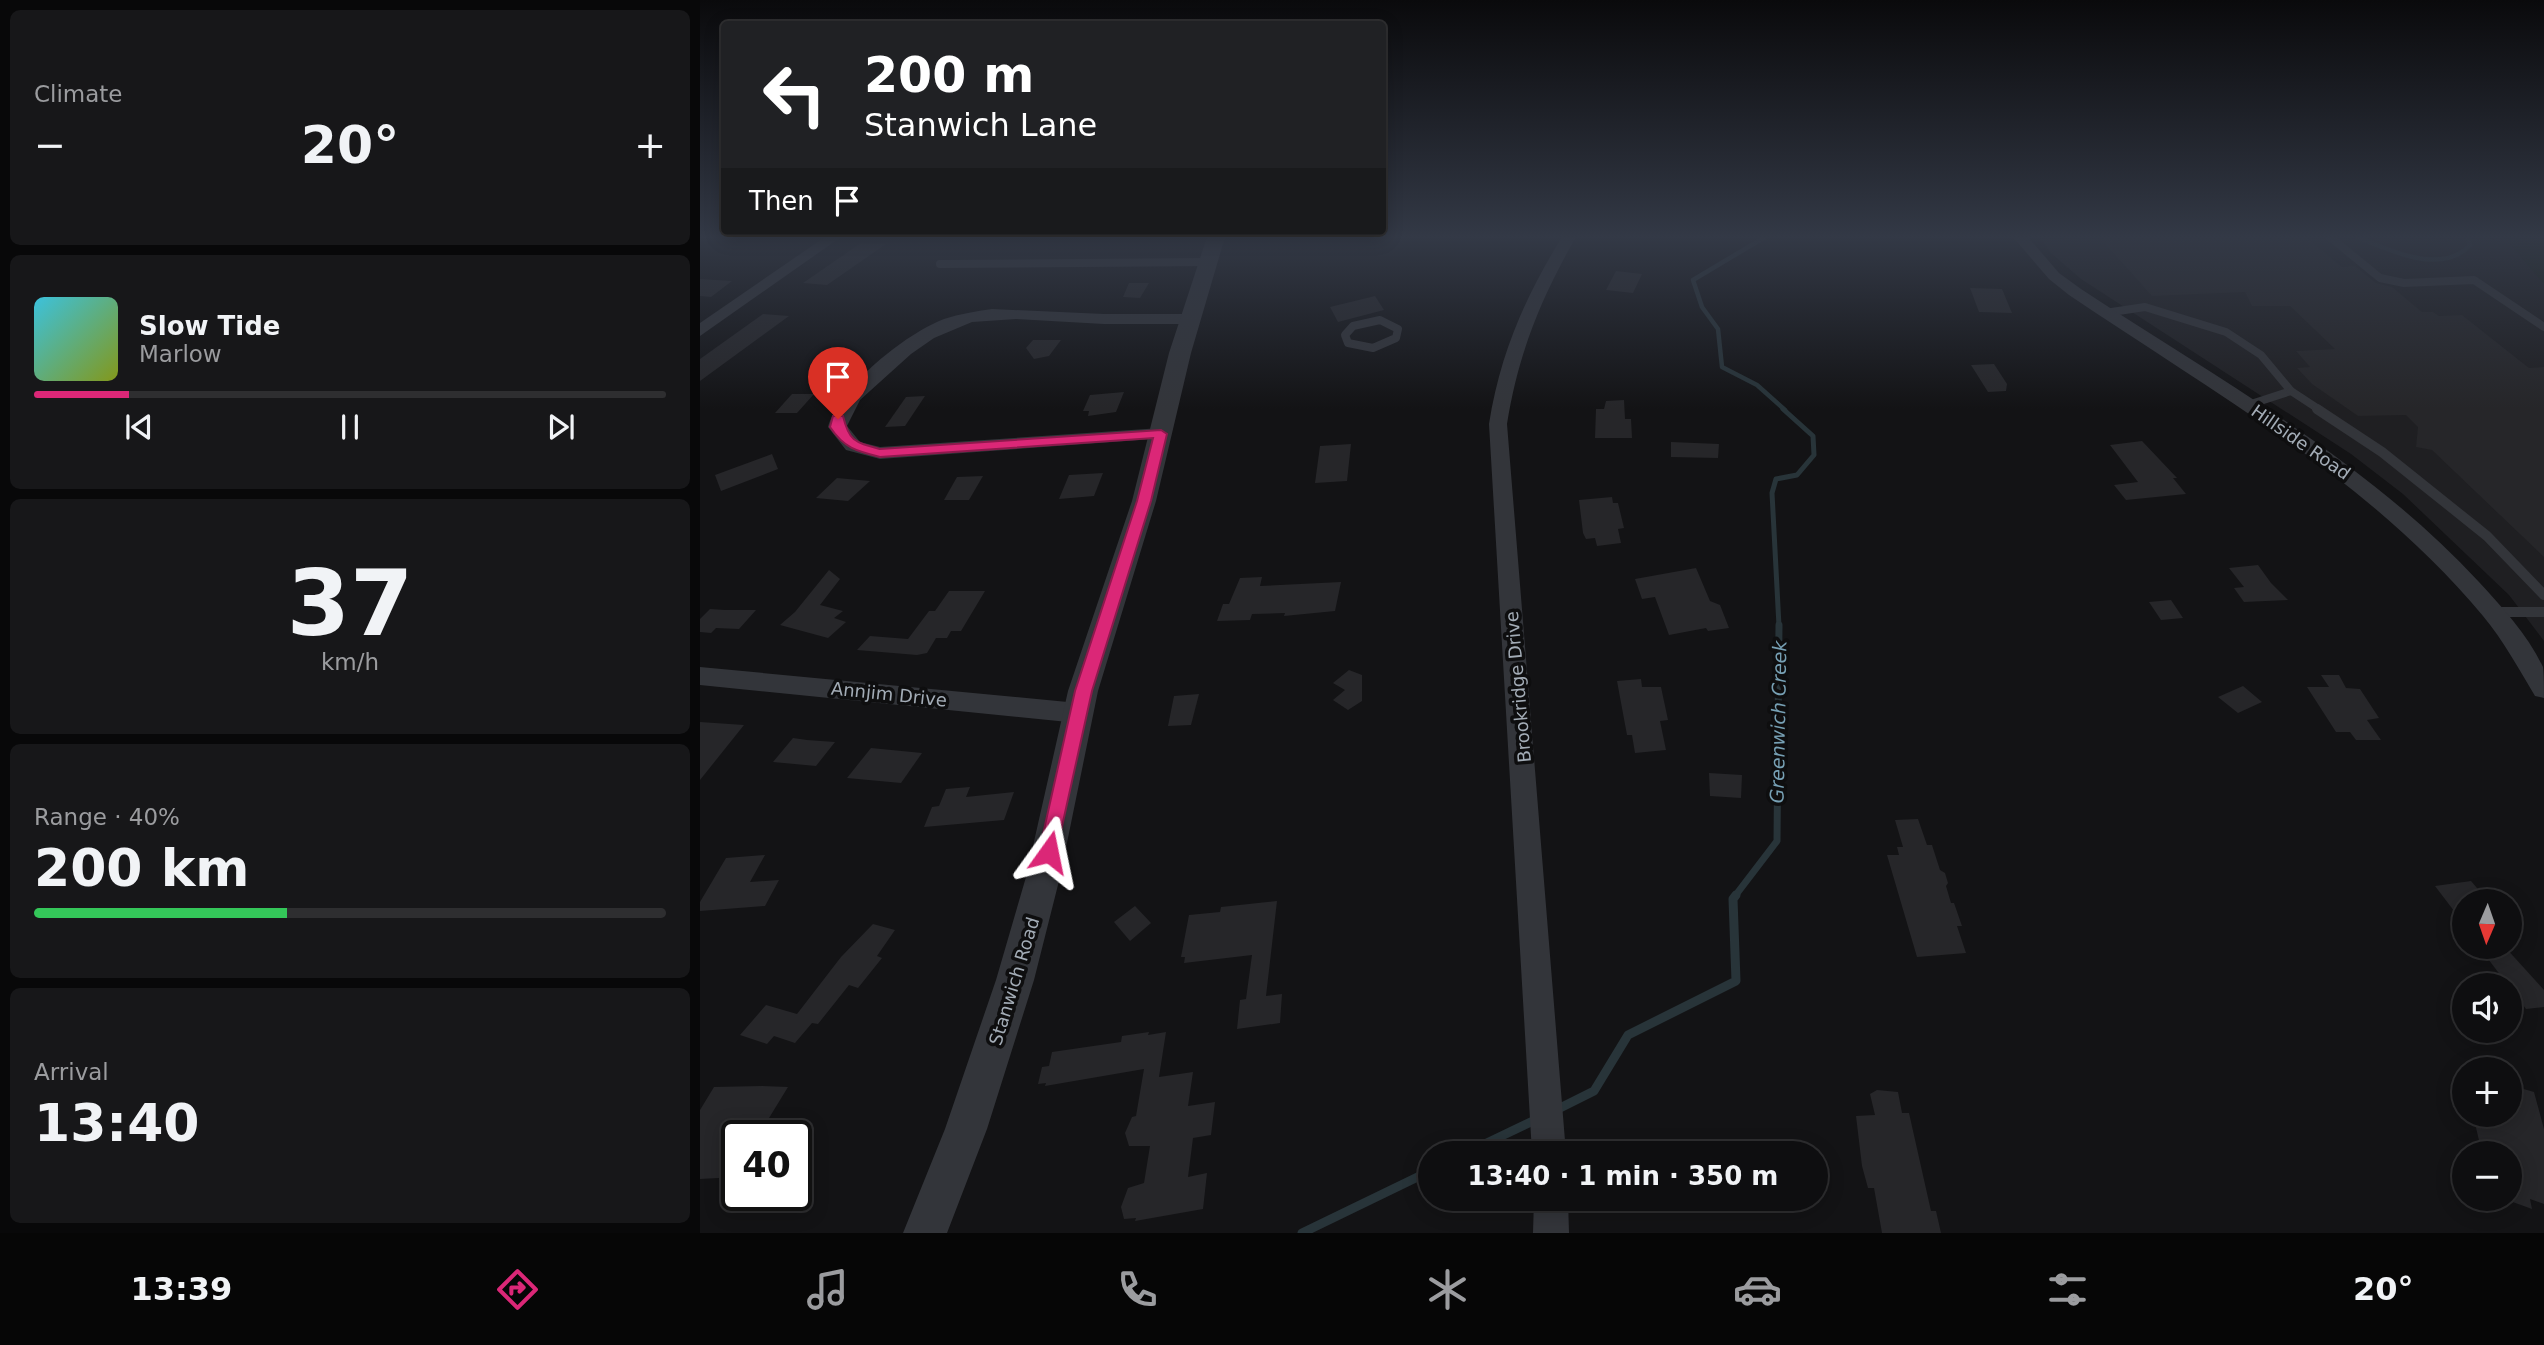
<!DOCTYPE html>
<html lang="en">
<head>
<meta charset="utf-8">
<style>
	body { margin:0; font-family:"DejaVu Sans",sans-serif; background:#171719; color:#f1f3f6; height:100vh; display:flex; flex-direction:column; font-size:26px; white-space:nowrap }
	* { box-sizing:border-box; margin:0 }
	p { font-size:23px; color:#9b9c9f }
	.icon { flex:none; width:38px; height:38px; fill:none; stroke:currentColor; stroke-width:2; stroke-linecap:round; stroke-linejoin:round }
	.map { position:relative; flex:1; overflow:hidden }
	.side { display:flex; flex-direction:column; gap:10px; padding:10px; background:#080809; width:700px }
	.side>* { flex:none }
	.guide { position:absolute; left:21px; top:21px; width:665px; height:214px; border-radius:7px; box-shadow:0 4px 18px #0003,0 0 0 2px #2e2e30; background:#202124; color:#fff; overflow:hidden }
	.needle { width:46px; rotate:182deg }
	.buttons { position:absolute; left:1752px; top:889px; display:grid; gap:14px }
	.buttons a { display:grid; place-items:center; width:70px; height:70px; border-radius:50%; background:#0e0e10; box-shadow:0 4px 18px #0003,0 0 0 2px #2e2e30; font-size:35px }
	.speed { position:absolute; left:21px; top:1120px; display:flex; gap:14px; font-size:35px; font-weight:700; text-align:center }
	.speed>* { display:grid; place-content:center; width:91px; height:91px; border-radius:50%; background:#0e0e10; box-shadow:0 4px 18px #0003,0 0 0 2px #2e2e30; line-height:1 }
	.speed .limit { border:4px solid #111; border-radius:10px; background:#fff; color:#111 }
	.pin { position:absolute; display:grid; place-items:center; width:60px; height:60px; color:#fff; margin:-72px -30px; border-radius:50% 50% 50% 0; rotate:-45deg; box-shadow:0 0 7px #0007 }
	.pin .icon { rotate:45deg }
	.me { position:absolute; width:77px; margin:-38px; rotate:12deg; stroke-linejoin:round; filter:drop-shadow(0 0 5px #0008) }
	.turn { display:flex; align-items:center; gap:24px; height:147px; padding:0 28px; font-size:32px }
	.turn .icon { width:91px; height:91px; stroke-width:2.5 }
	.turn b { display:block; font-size:49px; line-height:60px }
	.then { display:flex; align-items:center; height:66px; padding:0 28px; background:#0003; gap:14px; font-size:26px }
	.big { font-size:52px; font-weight:700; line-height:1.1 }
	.side .card { flex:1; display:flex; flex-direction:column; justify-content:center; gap:10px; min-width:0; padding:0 24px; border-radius:10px; background:#171719 }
	.side .dial { align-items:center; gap:0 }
	.dial b { font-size:91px; line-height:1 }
	.song { display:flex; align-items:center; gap:21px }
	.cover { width:84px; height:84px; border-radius:10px; background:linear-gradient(135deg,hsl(190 70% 55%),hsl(70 70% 35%)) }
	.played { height:7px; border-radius:4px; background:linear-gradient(90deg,#db2777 15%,#2e2e30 15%) }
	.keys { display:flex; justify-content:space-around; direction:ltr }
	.heat { display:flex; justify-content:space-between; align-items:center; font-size:38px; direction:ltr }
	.charge { height:10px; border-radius:5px; background:linear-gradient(90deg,#34c759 40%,#2e2e30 0) }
	.trip { position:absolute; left:718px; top:1141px; width:410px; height:70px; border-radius:35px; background:#0e0e10; box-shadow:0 4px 18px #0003,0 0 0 2px #2e2e30; font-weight:700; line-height:70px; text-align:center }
	.dock { display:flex; height:112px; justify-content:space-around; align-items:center; background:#060606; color:#9b9c9f }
	.dock .icon { width:49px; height:49px }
	.dock .on { color:#db2777 }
	.dock b { font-size:32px; color:#f1f3f6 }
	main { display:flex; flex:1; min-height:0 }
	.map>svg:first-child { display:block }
	.built { fill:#1f1f22 }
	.green { fill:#192019 }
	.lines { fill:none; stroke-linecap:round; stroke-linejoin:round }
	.stream-far3 { stroke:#283439; stroke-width:4.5 }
	.stream-far2 { stroke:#283439; stroke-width:5 }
	.stream-far1 { stroke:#283439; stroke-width:7 }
	.stream { stroke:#283439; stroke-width:9 }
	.building { fill:#262629 }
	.service-far1 { stroke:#33353a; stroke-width:8 }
	.service { stroke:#33353a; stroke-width:10 }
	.minor { fill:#33353a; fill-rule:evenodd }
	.tertiary { fill:#33353a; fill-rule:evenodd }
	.route { fill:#db2777; stroke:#8e194d; stroke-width:2 }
	.labels { text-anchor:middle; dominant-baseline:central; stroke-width:7; stroke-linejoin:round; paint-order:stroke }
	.street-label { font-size:18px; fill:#a3acb6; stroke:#0e0e0f }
	.water-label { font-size:19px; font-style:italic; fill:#77a0b4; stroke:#0e0e0f }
</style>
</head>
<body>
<main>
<section class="side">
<div class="card"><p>Climate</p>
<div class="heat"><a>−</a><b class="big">20°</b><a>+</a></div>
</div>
<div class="card">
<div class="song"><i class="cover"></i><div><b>Slow Tide</b><p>Marlow</p></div></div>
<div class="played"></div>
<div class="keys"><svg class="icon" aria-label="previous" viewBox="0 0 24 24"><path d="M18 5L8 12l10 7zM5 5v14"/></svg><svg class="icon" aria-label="pause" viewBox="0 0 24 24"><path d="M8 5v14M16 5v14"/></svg><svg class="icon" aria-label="next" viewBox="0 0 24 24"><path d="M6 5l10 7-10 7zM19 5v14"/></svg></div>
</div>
<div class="card dial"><b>37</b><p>km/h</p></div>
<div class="card"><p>Range · 40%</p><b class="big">200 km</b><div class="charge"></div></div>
<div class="card"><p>Arrival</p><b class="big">13:40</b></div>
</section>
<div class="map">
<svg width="1844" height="1233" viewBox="0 0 1844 1233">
	<rect width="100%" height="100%" fill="#131315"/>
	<polygon class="built" points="1339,237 1844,237 1844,641 1809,595 1703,494 1651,454 1381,279 1351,253"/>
	<polygon class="green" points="1804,237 1844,237 1844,284"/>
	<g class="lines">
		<g class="stream-far3">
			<polyline points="1065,237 993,280 1002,307 1018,329 1022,367 1057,385 1085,410"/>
			<path d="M 1657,237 C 1689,250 1742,276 1770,245 L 1767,237"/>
		</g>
		<polyline class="stream-far2" points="1079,626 1072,493 1076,479 1097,475 1114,455 1113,436 1083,409"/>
		<polyline class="stream-far1" points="1035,896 1077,841 1079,625"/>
		<g class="stream">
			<polyline points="856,1110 894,1091 928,1035 1036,981 1033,899 1036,895"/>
			<polyline points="766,1153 837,1119"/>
			<polyline points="602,1233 730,1171"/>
		</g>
	</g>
	<g class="building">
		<polygon points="1399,237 1606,237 1642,267 1655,266 1676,283 1692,287 1722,312 1733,312 1739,316 1762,315 1829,368 1844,367 1844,557 1732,450 1716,447 1718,427 1706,415 1658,416 1612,384 1597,368 1610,367 1596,351 1635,349 1590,306 1552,306 1545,292 1452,296"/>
		<polygon points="161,243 186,244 127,285 103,283"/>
		<polygon points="916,271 942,274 933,293 906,290"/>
		<polygon points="0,279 32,281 11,297 0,296"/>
		<polygon points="429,283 449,283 440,298 423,297"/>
		<polygon points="1270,288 1302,289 1312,313 1279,312"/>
		<polygon points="675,296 684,310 638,322 630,307"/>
		<polygon points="63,314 89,316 0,381 0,359"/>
		<polygon points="333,340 361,340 349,356 334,359 326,348"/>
		<polygon points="1294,364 1307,384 1306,391 1288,392 1271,365"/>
		<polygon points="424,392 416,412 388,416 389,411 383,411 390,395"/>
		<polygon points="92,394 114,394 97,413 75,413"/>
		<polygon points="225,396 205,426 185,427 206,397"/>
		<polygon points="924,400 925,419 931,419 932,438 895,438 896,409 904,409 906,401"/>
		<polygon points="1442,441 1477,478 1473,478 1486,494 1426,500 1414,485 1438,482 1410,445"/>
		<polygon points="971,442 1019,444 1018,458 971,457"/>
		<polygon points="651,444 647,481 615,483 620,446"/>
		<polygon points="72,454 78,469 21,491 15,475"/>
		<polygon points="403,473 394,496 359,499 369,475"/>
		<polygon points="283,476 269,500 244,500 257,477"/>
		<polygon points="137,478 170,481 148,501 116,498"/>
		<polygon points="912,497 913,503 918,503 924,528 918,529 921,543 897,546 895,538 886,539 883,533 879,500"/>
		<polygon points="1558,565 1571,583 1588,600 1544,602 1534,588 1544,587 1529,568"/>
		<polygon points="996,568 1010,601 1020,605 1029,628 1008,631 1006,628 969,635 955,597 942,599 935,579"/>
		<polygon points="129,570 140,579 120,605 143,611 134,618 146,622 128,638 80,625 95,612"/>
		<polygon points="562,577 560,586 641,582 635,611 584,616 585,613 552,614 550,620 517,621 523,604 529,604 540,578"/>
		<polygon points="249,591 285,591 261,631 251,631 247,638 236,638 227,653 217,655 157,650 170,636 208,639 229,611 235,611"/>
		<polygon points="1471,600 1483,618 1461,620 1449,602"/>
		<polygon points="10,609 25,610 56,610 39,629 16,628 11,633 0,632 0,619"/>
		<polygon points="649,670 662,675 662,701 648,710 633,700 645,690 633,683"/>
		<polygon points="1621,675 1639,675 1646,688 1660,689 1679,718 1667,720 1681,740 1656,740 1650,732 1636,732 1607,687 1629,687"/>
		<polygon points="941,679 942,687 961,687 968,720 960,721 966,750 935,753 932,735 927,735 917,681"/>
		<polygon points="1543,686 1562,702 1538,713 1518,697"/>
		<polygon points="499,694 491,725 468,726 474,696"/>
		<polygon points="0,722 44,725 0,780"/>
		<polygon points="93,738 107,740 135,742 116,766 73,762"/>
		<polygon points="171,748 222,753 201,783 147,778"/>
		<polygon points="1009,773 1042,775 1041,798 1010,796"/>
		<polygon points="270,787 266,797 314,792 304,820 224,827 232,807 239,806 246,789"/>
		<polygon points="1218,819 1227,845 1232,845 1240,870 1245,873 1248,883 1246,886 1251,903 1254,903 1262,926 1257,926 1266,953 1217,957 1187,855 1199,855 1197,847 1203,847 1195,820"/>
		<polygon points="65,855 50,882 79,880 65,906 0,911 0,902 26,858"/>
		<polygon points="1771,881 1788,901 1764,901 1764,924 1735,886"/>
		<polygon points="577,901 566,996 582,994 580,1023 537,1029 540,1000 546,999 552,955 484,963 485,957 481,957 489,915 520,912 521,907"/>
		<polygon points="435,906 451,923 430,941 414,922"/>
		<polygon points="173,924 195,930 177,956 182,958 158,988 149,985 118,1024 112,1023 95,1043 74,1036 67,1044 40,1035 66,1005 97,1014 141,957"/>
		<polygon points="1779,947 1805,947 1844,990 1844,1007 1826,1009"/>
		<polygon points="449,1032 448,1035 466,1032 459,1077 493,1072 488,1106 515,1102 511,1135 493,1138 488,1177 507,1173 503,1209 435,1221 436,1218 424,1219 421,1207 428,1188 444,1183 450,1146 429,1146 425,1133 432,1117 436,1116 444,1069 345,1086 346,1083 338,1084 342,1067 349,1066 352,1052 421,1042 422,1036"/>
		<polygon points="1810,1085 1834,1092 1844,1129 1844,1204 1830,1199 1832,1209 1810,1201 1810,1153 1782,1153 1773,1115 1810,1115"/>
		<polygon points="62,1086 88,1087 58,1136 37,1136 37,1177 0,1179 0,1110 14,1087"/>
		<polygon points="1177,1090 1198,1092 1202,1113 1209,1113 1231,1211 1236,1211 1241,1233 1182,1233 1174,1188 1168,1188 1162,1166 1156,1116 1175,1115 1170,1094"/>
	</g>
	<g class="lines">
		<g class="service-far1">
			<polyline points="1630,237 1680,278 1704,283 1774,280 1844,327"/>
			<polyline points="240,264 508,262"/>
			<polyline points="1405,313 1445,307 1526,332 1561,355 1591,391 1548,405"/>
			<polygon points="680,320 698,329 696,338 673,348 648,343 645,335 653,326"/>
			<polyline points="1591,391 1620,410"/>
		</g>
		<g class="service">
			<polyline points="1617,409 1682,452 1787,536 1844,595"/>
			<polyline points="1794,612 1844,612"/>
		</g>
		<g class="minor">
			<polygon points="125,237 141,237 0,336 0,323"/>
			<path d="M 862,237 L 876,237 C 841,298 818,354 807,424 L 866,1153 L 832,1153 L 789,424 C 800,354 825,297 862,237 Z"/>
			<path d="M 1313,237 L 1328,237 L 1359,273 L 1381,289 C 1518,379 1666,460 1779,582 C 1802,607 1828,635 1843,667 C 1844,675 1844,689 1844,698 L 1835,696 C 1819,669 1803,640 1783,616 C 1670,480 1514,393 1369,295 L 1349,279 Z"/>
			<path d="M 292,309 L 404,314 L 489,314 L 497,319 L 489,324 L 404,324 L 316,319 L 272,322 L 234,338 L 211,354 L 160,400 L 147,426 L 160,442 L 180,447 L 461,428 L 468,430 L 470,434 L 468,438 L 180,459 L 146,450 L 128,427 C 140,386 205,334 244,319 C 260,314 276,311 292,309 Z"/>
			<polygon points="0,667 378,703 387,706 390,713 387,720 378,723 0,685"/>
			<polygon points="834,1199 868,1199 869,1233 833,1233"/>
		</g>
		<polygon class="tertiary" points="507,237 525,237 491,353 456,501 398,691 360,877 334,980 287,1129 247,1233 203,1233 245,1129 296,980 326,877 368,691 432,501 469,353"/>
	</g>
	<linearGradient id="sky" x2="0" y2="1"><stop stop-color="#0a0a0c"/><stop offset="0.58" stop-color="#333946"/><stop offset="1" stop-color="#333946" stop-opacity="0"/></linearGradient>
	<rect width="1844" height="409" fill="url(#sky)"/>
	<path class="route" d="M 133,416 L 143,416 C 149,441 154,442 180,449 L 461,430 L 467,434 L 451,501 L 392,691 L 355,858 L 349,861 L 342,858 L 339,852 L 375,691 L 437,501 L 453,438 L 180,457 C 156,451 144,448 130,427 Z"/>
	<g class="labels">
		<g class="street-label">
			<text transform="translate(1601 442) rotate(35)">Hillside Road</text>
			<text transform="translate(818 687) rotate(-95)">Brookridge Drive</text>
			<text transform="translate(189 694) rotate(6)">Annjim Drive</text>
			<text transform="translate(314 981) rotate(-73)">Stanwich Road</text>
		</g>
		<g class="water-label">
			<text transform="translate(1078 722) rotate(-89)">Greenwich Creek</text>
		</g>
	</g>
</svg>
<div class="buttons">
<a><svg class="needle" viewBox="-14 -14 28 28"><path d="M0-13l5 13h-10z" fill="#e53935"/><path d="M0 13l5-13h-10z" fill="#9b9c9f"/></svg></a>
<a><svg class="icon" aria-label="sound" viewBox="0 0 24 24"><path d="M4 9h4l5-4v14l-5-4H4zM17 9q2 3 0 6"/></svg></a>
<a>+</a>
<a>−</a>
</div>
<div class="speed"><div class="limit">40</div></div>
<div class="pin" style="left:138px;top:419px;background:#d93025"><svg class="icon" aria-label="arrive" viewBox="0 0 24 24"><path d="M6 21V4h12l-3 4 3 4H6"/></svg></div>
<svg class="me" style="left:349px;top:852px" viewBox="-20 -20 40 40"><path d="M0-17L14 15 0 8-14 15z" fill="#db2777" stroke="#fff" stroke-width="4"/></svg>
<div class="trip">13:40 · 1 min · 350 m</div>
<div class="guide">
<div class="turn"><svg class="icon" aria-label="left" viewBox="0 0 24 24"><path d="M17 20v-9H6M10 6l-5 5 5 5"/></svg><div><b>200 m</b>Stanwich Lane</div></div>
<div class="then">Then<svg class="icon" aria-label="arrive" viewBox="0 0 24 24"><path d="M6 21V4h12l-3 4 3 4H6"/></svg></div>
</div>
</div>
</main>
<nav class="dock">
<b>13:39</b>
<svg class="icon on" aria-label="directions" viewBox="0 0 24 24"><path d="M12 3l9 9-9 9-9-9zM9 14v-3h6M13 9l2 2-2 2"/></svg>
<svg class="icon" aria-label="music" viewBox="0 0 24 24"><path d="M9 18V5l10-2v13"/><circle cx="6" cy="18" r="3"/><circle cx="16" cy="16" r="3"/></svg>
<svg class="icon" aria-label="phone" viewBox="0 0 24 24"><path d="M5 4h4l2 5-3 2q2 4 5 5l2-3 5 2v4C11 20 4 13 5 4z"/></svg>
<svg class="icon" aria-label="climate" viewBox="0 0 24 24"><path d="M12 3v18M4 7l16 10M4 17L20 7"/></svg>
<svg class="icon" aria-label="car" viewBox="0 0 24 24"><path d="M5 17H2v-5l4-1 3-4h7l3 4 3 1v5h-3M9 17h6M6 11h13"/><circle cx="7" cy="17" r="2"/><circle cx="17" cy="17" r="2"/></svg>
<svg class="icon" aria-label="filters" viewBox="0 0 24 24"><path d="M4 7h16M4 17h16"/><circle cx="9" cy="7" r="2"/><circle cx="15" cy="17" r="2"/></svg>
<b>20°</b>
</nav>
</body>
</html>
